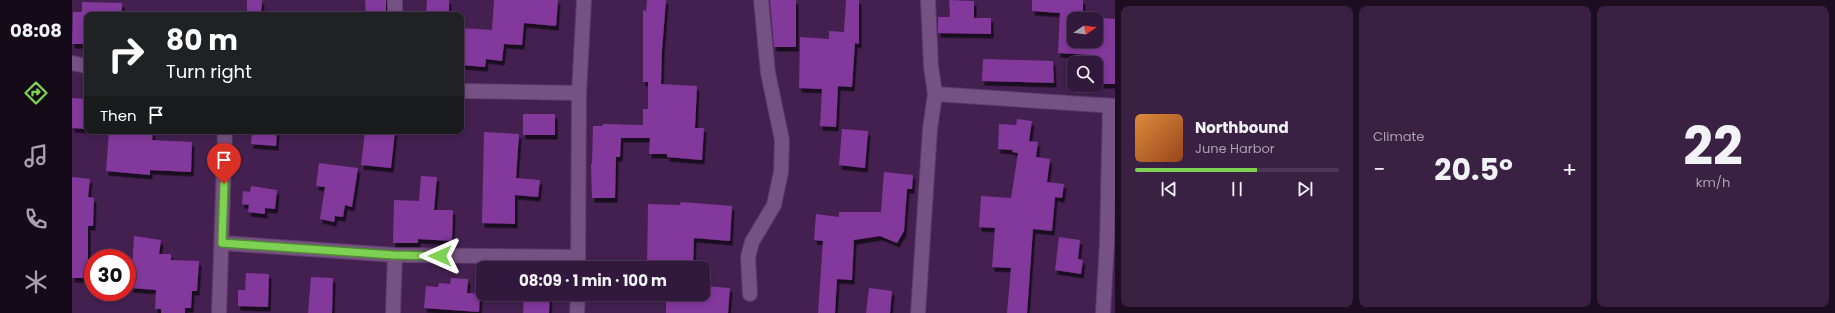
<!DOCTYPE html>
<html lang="en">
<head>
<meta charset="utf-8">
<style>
	body { margin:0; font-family:Poppins,sans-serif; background:#3a2143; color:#f1f3f6; height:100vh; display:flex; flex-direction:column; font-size:15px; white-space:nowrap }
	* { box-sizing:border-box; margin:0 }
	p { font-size:13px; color:#a8a0af }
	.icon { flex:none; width:22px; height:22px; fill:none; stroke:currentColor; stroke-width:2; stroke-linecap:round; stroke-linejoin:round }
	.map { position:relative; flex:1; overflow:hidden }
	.details { display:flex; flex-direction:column; gap:6px; padding:6px; background:#1c0d21; width:720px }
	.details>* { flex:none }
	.banner { position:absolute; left:12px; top:12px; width:380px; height:122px; border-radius:8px; box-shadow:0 2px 6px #0003,0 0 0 1px #4d3756; background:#202124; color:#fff; overflow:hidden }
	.needle { width:26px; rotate:77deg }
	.fabs { position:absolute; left:995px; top:12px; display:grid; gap:8px }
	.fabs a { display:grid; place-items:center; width:36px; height:36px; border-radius:8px; background:#32183c; box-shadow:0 2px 6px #0003,0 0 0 1px #4d3756; font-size:20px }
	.speed { position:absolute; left:12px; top:249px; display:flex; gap:8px; font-size:20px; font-weight:700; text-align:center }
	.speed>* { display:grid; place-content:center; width:52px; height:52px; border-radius:50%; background:#32183c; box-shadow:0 2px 6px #0003,0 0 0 1px #4d3756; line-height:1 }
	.speed .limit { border:6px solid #d22; background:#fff; color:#111 }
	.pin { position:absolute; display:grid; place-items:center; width:34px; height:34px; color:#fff; margin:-41px -17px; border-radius:50% 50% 50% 0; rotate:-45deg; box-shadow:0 0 4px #0007 }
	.pin .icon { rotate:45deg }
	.me { position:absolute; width:44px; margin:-22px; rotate:270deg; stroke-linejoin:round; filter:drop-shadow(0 0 3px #0008) }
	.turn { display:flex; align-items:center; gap:14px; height:84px; padding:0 16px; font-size:18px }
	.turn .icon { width:52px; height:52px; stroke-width:2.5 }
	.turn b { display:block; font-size:28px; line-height:34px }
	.then { display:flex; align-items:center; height:38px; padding:0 16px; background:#0003; gap:8px; font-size:15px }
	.big { font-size:30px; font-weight:700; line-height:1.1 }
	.details .widget { flex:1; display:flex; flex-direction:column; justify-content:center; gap:6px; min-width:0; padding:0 14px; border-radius:8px; background:#3a2143 }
	.details .dial { align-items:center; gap:0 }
	.dial b { font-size:52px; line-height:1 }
	.song { display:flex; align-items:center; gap:12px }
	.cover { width:48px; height:48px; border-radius:6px; background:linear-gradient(135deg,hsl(30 70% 55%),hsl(20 70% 35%)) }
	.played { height:4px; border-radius:2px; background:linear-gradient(90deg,#7ed153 60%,#4d3756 60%) }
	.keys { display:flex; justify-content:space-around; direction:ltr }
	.heat { display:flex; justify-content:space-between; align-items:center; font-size:22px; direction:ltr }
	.details .tiles { flex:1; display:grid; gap:6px; grid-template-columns:repeat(3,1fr) }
	.trip { position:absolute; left:404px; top:261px; width:234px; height:40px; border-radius:8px; background:#32183c; box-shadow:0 2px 6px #0003,0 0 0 1px #4d3756; font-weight:700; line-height:40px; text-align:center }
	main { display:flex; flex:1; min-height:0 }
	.dock { display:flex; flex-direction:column; width:72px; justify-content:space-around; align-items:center; background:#140a18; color:#a8a0af }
	.dock .icon { width:28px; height:28px }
	.dock .active { color:#7ed153 }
	.dock b { font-size:18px; color:#f1f3f6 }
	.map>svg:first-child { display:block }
	.building { fill:#83389c; fill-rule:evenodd; filter:url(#shadow) }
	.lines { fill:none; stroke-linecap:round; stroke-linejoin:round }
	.street-casing { stroke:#5c3d67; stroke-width:16 }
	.street { stroke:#765184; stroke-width:14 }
	.route-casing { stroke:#528836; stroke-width:10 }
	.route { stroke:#7ed153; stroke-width:7 }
</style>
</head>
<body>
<main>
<nav class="dock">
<b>08:08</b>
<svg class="icon active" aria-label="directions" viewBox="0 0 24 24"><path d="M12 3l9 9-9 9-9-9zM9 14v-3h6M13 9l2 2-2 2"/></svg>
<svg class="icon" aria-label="music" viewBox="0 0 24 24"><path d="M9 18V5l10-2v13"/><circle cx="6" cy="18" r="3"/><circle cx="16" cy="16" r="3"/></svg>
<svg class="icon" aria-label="phone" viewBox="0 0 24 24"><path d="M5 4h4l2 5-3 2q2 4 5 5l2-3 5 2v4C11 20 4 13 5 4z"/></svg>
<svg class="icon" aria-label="climate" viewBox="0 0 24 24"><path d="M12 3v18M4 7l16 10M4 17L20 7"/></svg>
</nav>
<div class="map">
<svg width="1043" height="313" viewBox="0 0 1043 313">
	<defs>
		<filter id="shadow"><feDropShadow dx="2.5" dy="4.5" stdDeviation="0" flood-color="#0009"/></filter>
	</defs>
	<rect width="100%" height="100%" fill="#432050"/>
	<g class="building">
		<polygon points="175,0 190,0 189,15 175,15"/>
		<polygon points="293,0 314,0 314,12 294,14"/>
		<polygon points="355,0 377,0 377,15 354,15"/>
		<polygon points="422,0 486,0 484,26 452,23 450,45 432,44 430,61 414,59 413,67 389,65 389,28 420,30"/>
		<polygon points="575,0 594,0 590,50 589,84 625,86 623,128 632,128 630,160 595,157 595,154 577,154 578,138 549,138 548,157 544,157 543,198 520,198 519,164 520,164 521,126 531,126 531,124 571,125 571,109 576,109 576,82 571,82 571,10 574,11"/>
		<polygon points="698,0 724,0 724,47 702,47"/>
		<polygon points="774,0 787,0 787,44 783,43 780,87 766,86 764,127 748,126 750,89 727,88 728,37 757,39 757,31 772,32"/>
		<polygon points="877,0 902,1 902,18 919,18 919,34 866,33 866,17 878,17"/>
		<path d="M 960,0 L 1011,0 L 1011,16 L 1043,19 L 1043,84 L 1024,84 L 1024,63 L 1021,63 L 1021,55 L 986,53 L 988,13 L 960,11 ZM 1002,19 L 1024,19 L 1024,41 L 1002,41 Z"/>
		<polygon points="10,2 50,3 50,15 15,15 15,44 0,44 1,12 10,12"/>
		<polygon points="911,59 981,61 982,83 910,81"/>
		<polygon points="0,98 15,99 15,129 0,128"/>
		<rect x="451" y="114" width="32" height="21"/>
		<polygon points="945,119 960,121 957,141 966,142 964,157 978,159 975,182 992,184 990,198 983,197 980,231 961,229 955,313 935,313 939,268 920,267 923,228 907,227 909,196 939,198 946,153 940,152 941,150 926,149 927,124 944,125"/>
		<polygon points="770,129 796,131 793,168 767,165"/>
		<polygon points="37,131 81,131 80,140 120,142 119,172 78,170 78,175 34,171"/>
		<polygon points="180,131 205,131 204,146 179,144"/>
		<polygon points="293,131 323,131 319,168 289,165"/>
		<polygon points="412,132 447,134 444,178 468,180 466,197 443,195 443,224 410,223"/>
		<polygon points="247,163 286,168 280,207 273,205 271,217 263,216 262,222 248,219 253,187 244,186"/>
		<polygon points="812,172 841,175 840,189 835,189 832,231 825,243 808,236 782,240 780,280 765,279 763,313 746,313 751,241 742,240 744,214 767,217 767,212 809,212"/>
		<polygon points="349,176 365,177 362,210 381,210 380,241 346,239 346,243 321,243 322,200 347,201"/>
		<polygon points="0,177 18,179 16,197 22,198 21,226 16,226 16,278 0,278"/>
		<polygon points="179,186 205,190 203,209 193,208 193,214 176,212 177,205 170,204 171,191 178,192"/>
		<polygon points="609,202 660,206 658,241 622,238 621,268 575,268 576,204 608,205"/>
		<polygon points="62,236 89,240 87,254 99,254 99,260 127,261 125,291 120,291 119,308 113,308 113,313 89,313 89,309 83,309 84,290 59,288"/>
		<polygon points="987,237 1008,240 1006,259 1011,260 1009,274 983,270"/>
		<polygon points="174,273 197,274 196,307 166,306 166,290 173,290"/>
		<polygon points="239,277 261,278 260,313 236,313"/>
		<polygon points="379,278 396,279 395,293 408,294 407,312 352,308 354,286 366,287 367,283 378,284"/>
		<polygon points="631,286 658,288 656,313 594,313 594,294 631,294"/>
		<polygon points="797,288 820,291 818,313 794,313"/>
		<polygon points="452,294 478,294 477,313 451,313"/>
	</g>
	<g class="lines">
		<defs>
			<g id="street">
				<polyline points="323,15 323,0"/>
				<polyline points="0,63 15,66"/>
				<polyline points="389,91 507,93"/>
				<polyline points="863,94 1043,106"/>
				<polyline points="150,243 323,255 506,257"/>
				<polyline points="506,268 507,93 512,0"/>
				<polyline points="678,294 676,257 680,242 702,205 709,172 710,140 696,73 689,0"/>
				<polyline points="147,313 153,131"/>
				<polyline points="321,313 323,255"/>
				<polyline points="505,313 506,294"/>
				<polyline points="846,313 858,129 863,94 859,66 856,0"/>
				<polyline points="1031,313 1035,242 1038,106"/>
			</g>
		</defs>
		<use href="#street" class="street-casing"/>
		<use href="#street" class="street"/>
	</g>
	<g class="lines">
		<defs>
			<polyline id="route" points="152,184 150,243 322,255 368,256"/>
		</defs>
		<use href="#route" class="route-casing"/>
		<use href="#route" class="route"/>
	</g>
</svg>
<div class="fabs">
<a><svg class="needle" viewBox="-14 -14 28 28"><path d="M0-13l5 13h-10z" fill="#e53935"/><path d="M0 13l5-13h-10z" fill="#a8a0af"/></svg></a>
<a><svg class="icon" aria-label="search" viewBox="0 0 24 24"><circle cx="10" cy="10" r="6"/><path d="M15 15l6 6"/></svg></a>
</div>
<div class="speed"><div class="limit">30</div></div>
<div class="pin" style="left:152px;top:184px;background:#d93025"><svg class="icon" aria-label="arrive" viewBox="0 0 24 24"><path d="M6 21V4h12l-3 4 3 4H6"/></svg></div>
<svg class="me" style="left:368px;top:256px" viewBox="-20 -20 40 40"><path d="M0-17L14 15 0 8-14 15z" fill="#7ed153" stroke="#fff" stroke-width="4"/></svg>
<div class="trip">08:09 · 1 min · 100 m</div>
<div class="banner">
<div class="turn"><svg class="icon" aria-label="right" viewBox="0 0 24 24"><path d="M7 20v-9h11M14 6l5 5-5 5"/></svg><div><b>80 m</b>Turn right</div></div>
<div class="then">Then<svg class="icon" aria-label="arrive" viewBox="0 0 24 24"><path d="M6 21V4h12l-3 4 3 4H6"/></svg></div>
</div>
</div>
<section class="details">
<div class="tiles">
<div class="widget">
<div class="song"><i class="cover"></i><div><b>Northbound</b><p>June Harbor</p></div></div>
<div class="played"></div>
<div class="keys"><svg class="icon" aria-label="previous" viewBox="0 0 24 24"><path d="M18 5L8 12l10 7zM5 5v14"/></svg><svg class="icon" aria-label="pause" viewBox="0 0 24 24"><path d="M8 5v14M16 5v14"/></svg><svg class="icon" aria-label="next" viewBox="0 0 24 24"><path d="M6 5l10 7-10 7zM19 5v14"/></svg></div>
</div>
<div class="widget"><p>Climate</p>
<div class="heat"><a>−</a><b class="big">20.5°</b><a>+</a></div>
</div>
<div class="widget dial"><b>22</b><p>km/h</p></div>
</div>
</section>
</main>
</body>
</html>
